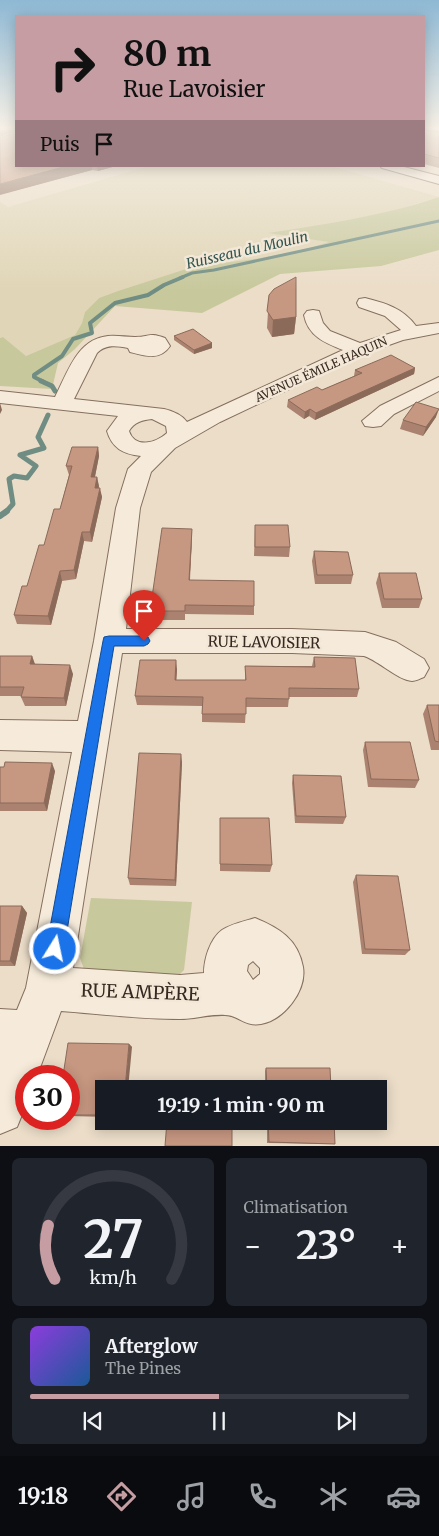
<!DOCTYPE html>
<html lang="fr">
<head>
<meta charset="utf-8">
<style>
	body { margin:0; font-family:Merriweather,serif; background:#20242c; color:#f1f3f6; height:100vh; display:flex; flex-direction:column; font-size:19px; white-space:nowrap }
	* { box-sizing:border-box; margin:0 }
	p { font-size:16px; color:#9ea1a6 }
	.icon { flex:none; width:28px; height:28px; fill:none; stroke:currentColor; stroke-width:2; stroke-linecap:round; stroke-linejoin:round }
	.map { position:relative; height:1146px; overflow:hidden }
	.side { display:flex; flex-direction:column; gap:12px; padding:12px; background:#0d0f14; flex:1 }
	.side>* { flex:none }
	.guide { position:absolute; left:15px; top:15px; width:410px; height:152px; border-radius:0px; box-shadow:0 2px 12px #0003; background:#c59da2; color:#111; overflow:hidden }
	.speed { position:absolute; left:15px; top:1065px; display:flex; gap:10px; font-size:25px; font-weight:700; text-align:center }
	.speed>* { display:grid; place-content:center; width:65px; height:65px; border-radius:50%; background:#171b24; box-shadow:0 2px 12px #0003; line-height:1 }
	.speed .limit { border:8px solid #d22; background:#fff; color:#111 }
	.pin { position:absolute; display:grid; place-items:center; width:42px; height:42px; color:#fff; margin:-51px -21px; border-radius:50% 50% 50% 0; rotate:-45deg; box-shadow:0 0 5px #0007 }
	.pin .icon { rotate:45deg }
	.me { position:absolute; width:55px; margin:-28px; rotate:10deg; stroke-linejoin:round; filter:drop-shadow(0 0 4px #0008) }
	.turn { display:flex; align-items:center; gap:18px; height:105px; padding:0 25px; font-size:22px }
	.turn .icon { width:65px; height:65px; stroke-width:2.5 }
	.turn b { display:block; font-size:35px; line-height:42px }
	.then { display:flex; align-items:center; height:48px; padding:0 25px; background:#0003; gap:10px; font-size:19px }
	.big { font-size:38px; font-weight:700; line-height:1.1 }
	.side .tile { flex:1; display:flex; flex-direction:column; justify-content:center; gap:8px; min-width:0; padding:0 18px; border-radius:8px; background:#20242c }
	.side .dial { align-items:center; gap:0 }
	.dial svg { height:130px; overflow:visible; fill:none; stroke:#363941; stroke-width:7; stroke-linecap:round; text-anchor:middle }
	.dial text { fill:#f1f3f6; stroke:none }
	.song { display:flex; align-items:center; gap:15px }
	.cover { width:60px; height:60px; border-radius:8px; background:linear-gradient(135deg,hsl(270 70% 55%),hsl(210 70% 35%)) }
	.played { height:5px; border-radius:2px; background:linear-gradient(90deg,#c59da2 50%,#363941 50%) }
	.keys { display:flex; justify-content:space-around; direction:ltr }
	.heat { display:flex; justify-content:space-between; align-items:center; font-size:28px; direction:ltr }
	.side .tiles { flex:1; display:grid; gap:12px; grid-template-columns:1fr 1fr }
	.tile:last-child { grid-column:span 2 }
	.trip { position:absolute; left:95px; top:1080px; width:292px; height:50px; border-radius:0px; background:#171b24; box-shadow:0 2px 12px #0003; font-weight:700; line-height:50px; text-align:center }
	.tab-bar { display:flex; height:80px; justify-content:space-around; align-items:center; background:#090b0e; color:#9ea1a6 }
	.tab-bar .icon { width:35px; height:35px }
	.tab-bar .active { color:#c59da2 }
	.tab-bar b { font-size:22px; color:#f1f3f6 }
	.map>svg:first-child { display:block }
	.farmland { fill:#e0d5b6 }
	.green { fill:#c7c89c }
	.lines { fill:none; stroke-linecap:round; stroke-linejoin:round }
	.stream-far3 { stroke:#708d83; stroke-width:3 }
	.stream-far2 { stroke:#708d83; stroke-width:4 }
	.stream-far1 { stroke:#708d83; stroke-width:5 }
	.stream { stroke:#708d83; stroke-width:6 }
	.minor-casing { stroke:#856f5e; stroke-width:2 }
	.minor { fill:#f6ebda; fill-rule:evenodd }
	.wall { fill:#aa826f }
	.shaded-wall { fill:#8b6a5a }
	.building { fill:#c69781; stroke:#8b6a5a }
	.route { fill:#1a73e8; stroke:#114b97 }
	.labels { text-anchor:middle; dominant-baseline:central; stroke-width:5; stroke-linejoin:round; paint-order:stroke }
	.far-street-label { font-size:12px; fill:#372921; stroke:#f3e8d7 }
	.far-water-label { font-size:14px; font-style:italic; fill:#315550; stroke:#f3e8d7 }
	.street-label { font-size:15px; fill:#372921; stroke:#f3e8d7 }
	.near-street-label { font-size:18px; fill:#372921; stroke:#f3e8d7 }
</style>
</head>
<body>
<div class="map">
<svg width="439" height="1146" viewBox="0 0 439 1146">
	<rect width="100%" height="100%" fill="#ebddc8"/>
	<polygon class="farmland" points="149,166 331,166 439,197 389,212 336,223 270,233 331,242 299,251 254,259 192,267 118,291 99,298 85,312 82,323 75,335 26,356 3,337 0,338 0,202 8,207"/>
	<g class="green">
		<path d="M 439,197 L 439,250 L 381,266 L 280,274 L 202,313 L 115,306 L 75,349 L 58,363 L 52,389 L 0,386 L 0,338 L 3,337 L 26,356 L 75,335 L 82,323 L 85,312 L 99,298 L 118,291 L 192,267 L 254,259 L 299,251 L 329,242 L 268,233 C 326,224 383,216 439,197 Z"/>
		<polygon points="91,898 192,902 184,970 180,974 174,976 85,972 80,958"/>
	</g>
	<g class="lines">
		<polyline class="stream-far3" points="180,278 192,273 214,270 439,221"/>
		<polyline class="stream-far2" points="44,382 34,377 34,375 62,356 73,339 92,333 90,323 115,303 148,295 164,285 183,277"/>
		<g class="stream-far1">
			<polyline points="41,381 52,386 55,391"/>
			<polyline points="5,513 13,504 9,479 14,476 27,478 36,466 20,455 44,448 38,437 48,415"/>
		</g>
		<polyline class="stream" points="0,516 7,511"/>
		<defs>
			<g id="minor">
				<polygon points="380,166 400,166 439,176 439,184 382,168"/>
				<path d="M 365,298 C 385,303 403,308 416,326 L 439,323 L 439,333 L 403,340 L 361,355 L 220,422 L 175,448 L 151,472 L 140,508 L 126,629 L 292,629 L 365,632 L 396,642 L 424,659 L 429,668 L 424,677 C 421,678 416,681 412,681 C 398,680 379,661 364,656 L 292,653 L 122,653 L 73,968 L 180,975 L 204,973 C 204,959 210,939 222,930 C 231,924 245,921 255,918 C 279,928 298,939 303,967 C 307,991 284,1020 261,1024 C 245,1027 238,1015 225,1015 C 210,1014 195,1019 180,1019 C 140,1019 100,1014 61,1011 L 37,1076 L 26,1076 L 26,1105 L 17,1127 L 0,1134 L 0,1009 L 17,1010 L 26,988 L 72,752 L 0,750 L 0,720 L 78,721 L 94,641 L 116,508 L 128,469 L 141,456 C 123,454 112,448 107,431 L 118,416 L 0,403 L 0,391 L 55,397 C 68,372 77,339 108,336 C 117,335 126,337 135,337 C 151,337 148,332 165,338 L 170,346 C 160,361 145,356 130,352 L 128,348 C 116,346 106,344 97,353 L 74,399 L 164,409 C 173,411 182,415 187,422 L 343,350 C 325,343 308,336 304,315 L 307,311 L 313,310 L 319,311 L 323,323 L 330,331 L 360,343 L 401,330 L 385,316 L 359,307 L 357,303 L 359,299 ZM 152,419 L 166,426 L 167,433 C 156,443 135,449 129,431 C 134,422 143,420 152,419 ZM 253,961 L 260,968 L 260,974 L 253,980 L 247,971 L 248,965 Z"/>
				<polygon points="439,377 439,391 394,414 381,426 373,427 365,426 362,421 380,406"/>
			</g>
		</defs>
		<use href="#minor" class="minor-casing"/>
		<use href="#minor" class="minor"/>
	</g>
	<g class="wall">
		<polygon points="0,130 16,130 16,166 116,166 98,171 92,170 13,191 16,132"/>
		<polygon points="424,130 439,130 439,168 424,164"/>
		<polygon points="269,295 296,317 294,334 272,337 267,328"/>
		<polygon points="174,336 212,343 212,348 194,354 174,340"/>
		<polygon points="415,368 414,374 345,406 315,420 309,416 304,419 287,407 288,400 322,390 354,376 355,370"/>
		<polygon points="436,417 423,436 400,429 403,420"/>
		<polygon points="98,447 99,456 95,477 97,477 99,488 102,497 92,542 84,541 76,579 62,581 51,625 17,624 14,615 60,509 69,475 66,466"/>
		<polygon points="255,525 290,547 289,557 254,556"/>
		<polygon points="192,529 192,538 190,580 254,606 254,615 185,614 185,620 151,620 150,611"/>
		<polygon points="314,551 353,575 351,584 315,584 312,561"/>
		<polygon points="379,573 422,599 419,608 382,608 376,583"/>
		<polygon points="0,656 32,656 35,664 73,674 66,706 25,706 21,697 22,696 0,696"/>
		<polygon points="314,657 359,689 357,697 289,697 288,707 246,707 245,723 202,722 202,706 137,705 135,696 177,669 176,680 245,680 245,666 312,666"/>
		<polygon points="427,705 439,705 439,750 431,750 423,714"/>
		<polygon points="365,742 419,780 415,788 368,787 363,750"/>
		<polygon points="182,762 176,886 130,885 128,878"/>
		<polygon points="0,767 55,771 47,811 0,811"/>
		<polygon points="293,775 346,817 343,824 295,823 292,783"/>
		<polygon points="220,818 272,865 270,872 220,871"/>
		<polygon points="356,875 410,950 405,955 362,954 353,882"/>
		<polygon points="0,906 22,906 27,913 15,966 0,966"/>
		<polygon points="129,1044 132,1047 104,1089 104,1117 69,1116 69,1076"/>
		<polygon points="266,1068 331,1089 265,1089 265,1071"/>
		<polygon points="267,1121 334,1121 335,1144 332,1144 267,1143"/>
	</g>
	<g class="shaded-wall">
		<polygon points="0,130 15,130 15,131 0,137"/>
		<polygon points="67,166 92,166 92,170 0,195 0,184"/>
		<polygon points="97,166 116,166 98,171"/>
		<polygon points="296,317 294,334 272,337 273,320"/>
		<polygon points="212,343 212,348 194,354 194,350"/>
		<polygon points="415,368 414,374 345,406 315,420 316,413 346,399"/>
		<polygon points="0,403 2,410 0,414"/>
		<polygon points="310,409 309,416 304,419 305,412"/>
		<polygon points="439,409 436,417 423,436 426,427"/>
		<polygon points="98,447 99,456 93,486 91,477"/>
		<polygon points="97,477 99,486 96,497 95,488"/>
		<polygon points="100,488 102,497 92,542 90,532"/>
		<polygon points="192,529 192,538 189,589 189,580"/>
		<polygon points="82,532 84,541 76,579 74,570"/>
		<polygon points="60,571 62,581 51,625 48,616"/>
		<polygon points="32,656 35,665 30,664"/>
		<polygon points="176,660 177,669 176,688 175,680"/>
		<polygon points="70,665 73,674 66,706 64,698"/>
		<polygon points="181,754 182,762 176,886 175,880"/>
		<polygon points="52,763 55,771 47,811 44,803"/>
		<polygon points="22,906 27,913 15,966 10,961"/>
		<polygon points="129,1044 132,1047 128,1089 125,1089"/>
	</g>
	<g class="building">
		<polygon points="16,130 16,166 67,166 0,184 0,138 16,132"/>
		<polygon points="424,130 428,130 439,133 439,158 424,154"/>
		<polygon points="296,277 296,317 273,320 267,311 269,295 274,289"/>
		<polygon points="193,329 212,343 194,350 174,336"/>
		<polygon points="391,355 415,368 346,399 316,413 310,409 305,412 288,400 317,387 322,390 362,373 355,370"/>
		<polygon points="416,402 439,409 426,427 403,420"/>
		<polygon points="72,447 98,447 91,477 97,477 95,488 100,488 90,532 82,532 74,570 60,571 48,616 14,615 22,586 27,586 39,545 44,545 54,509 60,509 72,466 66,466"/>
		<polygon points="255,525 288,525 290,547 255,547"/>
		<polygon points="162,528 192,529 189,580 254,581 254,606 185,605 185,611 150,611"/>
		<polygon points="314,551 348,552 353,575 317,575"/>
		<polygon points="379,573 416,573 422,599 384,599"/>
		<polygon points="0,656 32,656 30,664 70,665 64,698 21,697 24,687 0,687"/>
		<polygon points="314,657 355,658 359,689 289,688 289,699 246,698 246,714 202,714 203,697 135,696 140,660 176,660 175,680 246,680 245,666 315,667"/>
		<polygon points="427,705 439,705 439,742 435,741"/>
		<polygon points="365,742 410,742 419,780 371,779"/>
		<polygon points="139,753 181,754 175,880 128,878"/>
		<polygon points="5,762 52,763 44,803 0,803 0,767 4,767"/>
		<polygon points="293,775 341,776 346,817 296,816"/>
		<polygon points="220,818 269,818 272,865 220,864"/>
		<polygon points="356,875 398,876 410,950 365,949"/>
		<polygon points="0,906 22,906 10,961 0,961"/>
		<polygon points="68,1043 129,1044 125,1089 104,1089 104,1115 69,1115 69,1076 63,1076"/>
		<polygon points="266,1068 330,1068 331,1089 267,1089"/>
		<polygon points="167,1121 232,1121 232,1146 165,1146"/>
		<polygon points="268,1121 334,1121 335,1144 269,1142"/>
	</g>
	<linearGradient id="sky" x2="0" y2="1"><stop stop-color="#8eb8d4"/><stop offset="0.44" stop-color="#f6f0e6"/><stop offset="1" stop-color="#f6f0e6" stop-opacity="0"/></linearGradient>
	<rect width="439" height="290" fill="url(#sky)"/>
	<polygon class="route" points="109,636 144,636 148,637 150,641 148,644 144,646 114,646 64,949 61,956 55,958 49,956 46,949 103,641 104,637"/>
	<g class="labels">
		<g class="far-street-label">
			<text transform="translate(321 369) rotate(-24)">AVENUE ÉMILE HAQUIN</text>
		</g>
		<g class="far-water-label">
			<text transform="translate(247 250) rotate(-13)">Ruisseau du Moulin</text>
		</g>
		<g class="street-label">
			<text transform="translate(264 642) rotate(1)">RUE LAVOISIER</text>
		</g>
		<g class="near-street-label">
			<text transform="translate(140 992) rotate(2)">RUE AMPÈRE</text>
		</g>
	</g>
</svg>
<div class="speed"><div class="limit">30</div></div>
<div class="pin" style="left:144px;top:641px;background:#d93025"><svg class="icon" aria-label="arrive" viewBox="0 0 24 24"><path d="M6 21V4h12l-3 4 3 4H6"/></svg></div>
<svg class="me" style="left:55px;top:949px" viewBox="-20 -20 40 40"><circle r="17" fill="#1a73e8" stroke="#fff" stroke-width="3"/><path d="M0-11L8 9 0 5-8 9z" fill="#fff"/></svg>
<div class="trip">19:19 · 1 min · 90 m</div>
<div class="guide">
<div class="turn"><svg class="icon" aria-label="right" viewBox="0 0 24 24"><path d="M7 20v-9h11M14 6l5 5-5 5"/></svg><div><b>80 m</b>Rue Lavoisier</div></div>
<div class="then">Puis<svg class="icon" aria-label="arrive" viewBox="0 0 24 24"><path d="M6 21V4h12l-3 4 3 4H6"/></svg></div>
</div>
</div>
<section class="side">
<div class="tiles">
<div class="tile dial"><svg viewBox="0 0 100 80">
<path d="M14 69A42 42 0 1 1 86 69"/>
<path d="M14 69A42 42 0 0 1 10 36" stroke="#c59da2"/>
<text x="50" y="56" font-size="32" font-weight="700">27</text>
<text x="50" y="72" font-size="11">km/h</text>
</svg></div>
<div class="tile"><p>Climatisation</p>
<div class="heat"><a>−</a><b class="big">23°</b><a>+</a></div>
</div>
<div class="tile">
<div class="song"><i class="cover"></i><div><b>Afterglow</b><p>The Pines</p></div></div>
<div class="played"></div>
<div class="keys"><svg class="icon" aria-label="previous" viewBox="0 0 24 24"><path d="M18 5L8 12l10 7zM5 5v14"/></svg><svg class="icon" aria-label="pause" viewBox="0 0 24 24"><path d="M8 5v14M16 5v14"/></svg><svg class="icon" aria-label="next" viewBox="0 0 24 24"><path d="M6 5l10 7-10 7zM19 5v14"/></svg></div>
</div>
</div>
</section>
<nav class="tab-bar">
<b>19:18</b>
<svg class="icon active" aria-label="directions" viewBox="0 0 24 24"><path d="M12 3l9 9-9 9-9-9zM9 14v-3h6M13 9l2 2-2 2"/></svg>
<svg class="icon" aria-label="music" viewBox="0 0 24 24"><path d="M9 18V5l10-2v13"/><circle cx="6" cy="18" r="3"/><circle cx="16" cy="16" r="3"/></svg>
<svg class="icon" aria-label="phone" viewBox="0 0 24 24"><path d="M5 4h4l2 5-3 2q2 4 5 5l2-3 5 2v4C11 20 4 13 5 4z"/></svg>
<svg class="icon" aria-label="climate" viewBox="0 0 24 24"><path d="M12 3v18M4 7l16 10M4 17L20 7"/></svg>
<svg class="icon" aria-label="car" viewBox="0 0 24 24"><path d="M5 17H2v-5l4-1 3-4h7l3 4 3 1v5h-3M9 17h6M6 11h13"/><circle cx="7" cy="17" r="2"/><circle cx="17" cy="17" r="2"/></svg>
</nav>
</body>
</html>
